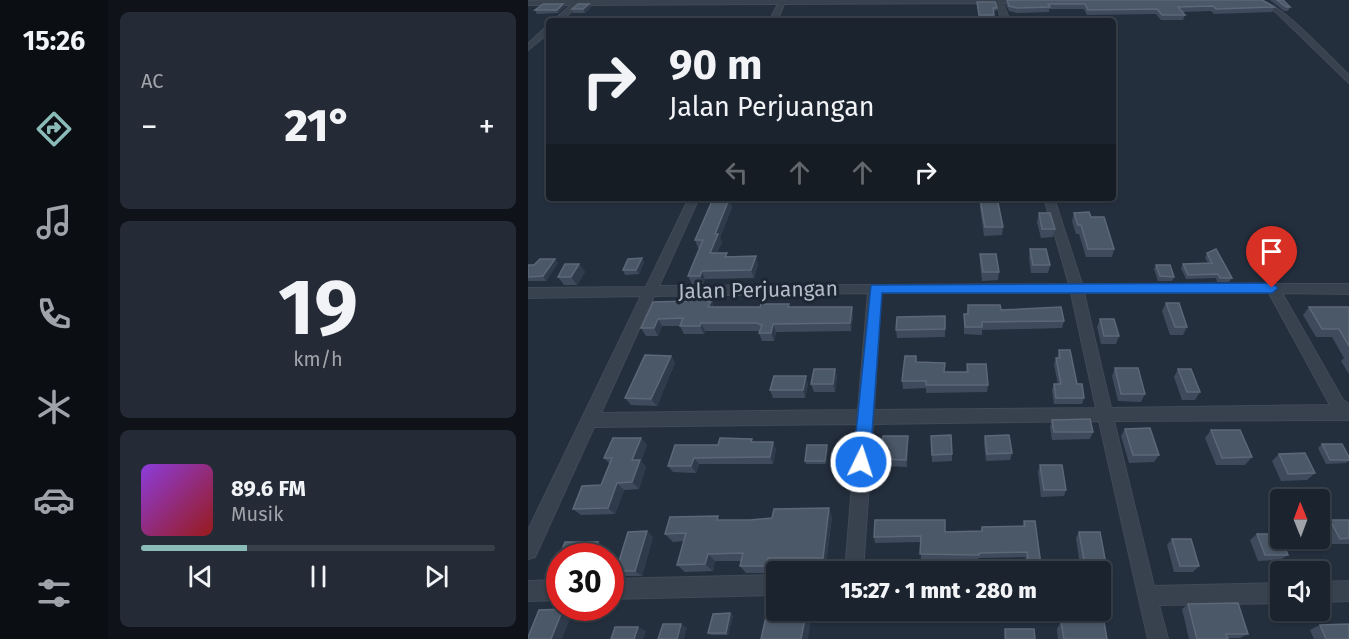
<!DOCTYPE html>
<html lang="id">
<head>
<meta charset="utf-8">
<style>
	body { margin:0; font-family:"Fira Sans",sans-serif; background:#242b36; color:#f1f3f6; height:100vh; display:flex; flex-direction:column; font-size:22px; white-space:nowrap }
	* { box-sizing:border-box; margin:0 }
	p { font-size:20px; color:#a0a4aa }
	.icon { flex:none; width:33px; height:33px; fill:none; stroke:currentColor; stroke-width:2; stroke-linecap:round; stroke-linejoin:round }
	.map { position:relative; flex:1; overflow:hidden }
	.panel { display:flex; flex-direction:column; gap:12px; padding:12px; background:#0f1319; width:420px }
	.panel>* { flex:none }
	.top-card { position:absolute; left:18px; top:18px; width:570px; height:183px; border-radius:6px; box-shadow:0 2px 4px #0004,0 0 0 2px #39404a; background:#1b232e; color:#f1f3f6; overflow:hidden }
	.needle { width:39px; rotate:359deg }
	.controls { position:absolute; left:742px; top:489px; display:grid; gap:12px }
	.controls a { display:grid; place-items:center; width:60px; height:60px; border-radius:6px; background:#1b232e; box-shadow:0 2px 4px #0004,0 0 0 2px #39404a; font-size:30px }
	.speed { position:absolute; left:18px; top:543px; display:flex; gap:12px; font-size:30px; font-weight:700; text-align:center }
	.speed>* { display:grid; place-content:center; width:78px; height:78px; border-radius:50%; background:#1b232e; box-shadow:0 2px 4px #0004,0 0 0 2px #39404a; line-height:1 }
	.speed .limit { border:9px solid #d22; background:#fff; color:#111 }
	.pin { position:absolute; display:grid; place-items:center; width:51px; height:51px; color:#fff; margin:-62px -26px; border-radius:50% 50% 50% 0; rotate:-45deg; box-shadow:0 0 6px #0007 }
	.pin .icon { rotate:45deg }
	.me { position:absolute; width:66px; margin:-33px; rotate:4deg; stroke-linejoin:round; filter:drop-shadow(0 0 4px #0008) }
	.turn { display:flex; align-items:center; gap:21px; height:126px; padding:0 24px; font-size:27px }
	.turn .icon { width:78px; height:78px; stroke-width:2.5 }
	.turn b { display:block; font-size:42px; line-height:51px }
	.lanes { display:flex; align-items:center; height:57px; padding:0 24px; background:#0003; justify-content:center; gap:30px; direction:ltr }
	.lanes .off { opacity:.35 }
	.big { font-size:45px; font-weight:800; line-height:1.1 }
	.panel .card { flex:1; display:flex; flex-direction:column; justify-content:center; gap:9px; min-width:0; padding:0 21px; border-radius:9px; background:#242b36 }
	.panel .dial { align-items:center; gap:0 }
	.dial b { font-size:78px; line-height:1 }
	.song { display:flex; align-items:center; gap:18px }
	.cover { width:72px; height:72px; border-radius:9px; background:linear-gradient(135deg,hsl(270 70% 55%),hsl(0 70% 35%)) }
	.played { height:6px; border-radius:3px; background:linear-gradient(90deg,#8bbbb9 30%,#39404a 30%) }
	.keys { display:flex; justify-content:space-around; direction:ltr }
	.heat { display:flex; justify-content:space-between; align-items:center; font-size:33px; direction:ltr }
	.trip { position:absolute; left:238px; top:561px; width:345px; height:60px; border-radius:6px; background:#1b232e; box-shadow:0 2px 4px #0004,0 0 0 2px #39404a; font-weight:800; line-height:60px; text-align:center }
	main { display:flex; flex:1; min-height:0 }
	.tab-bar { display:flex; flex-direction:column; width:108px; justify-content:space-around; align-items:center; background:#0b0e12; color:#a0a4aa }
	.tab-bar .icon { width:42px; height:42px }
	.tab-bar .active { color:#8bbbb9 }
	.tab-bar b { font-size:27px; color:#f1f3f6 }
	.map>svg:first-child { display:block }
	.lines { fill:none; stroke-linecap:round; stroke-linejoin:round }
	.street-casing { stroke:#414a57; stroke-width:2 }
	.street { fill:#38414e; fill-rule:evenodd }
	.wall { fill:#3f4b5c }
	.shaded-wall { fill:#2f3b4b }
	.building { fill:#4b5868; stroke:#5c6777; stroke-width:1.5 }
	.route { fill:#1a73e8; stroke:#114b97; stroke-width:1.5 }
	.labels { text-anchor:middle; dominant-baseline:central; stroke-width:6; stroke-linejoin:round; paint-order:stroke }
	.street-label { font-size:21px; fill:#b4bcc9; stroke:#1d2633 }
</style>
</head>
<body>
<main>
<nav class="tab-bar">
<b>15:26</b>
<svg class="icon active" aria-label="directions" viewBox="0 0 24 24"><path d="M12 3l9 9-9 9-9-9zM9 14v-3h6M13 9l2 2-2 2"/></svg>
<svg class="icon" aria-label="music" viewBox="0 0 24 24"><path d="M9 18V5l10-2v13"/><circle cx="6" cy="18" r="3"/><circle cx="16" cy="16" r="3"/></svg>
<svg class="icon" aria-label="phone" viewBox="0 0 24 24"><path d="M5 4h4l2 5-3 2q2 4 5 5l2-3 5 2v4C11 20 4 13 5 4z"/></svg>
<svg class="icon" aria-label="climate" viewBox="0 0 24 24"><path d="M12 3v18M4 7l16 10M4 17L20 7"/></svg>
<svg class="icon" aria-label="car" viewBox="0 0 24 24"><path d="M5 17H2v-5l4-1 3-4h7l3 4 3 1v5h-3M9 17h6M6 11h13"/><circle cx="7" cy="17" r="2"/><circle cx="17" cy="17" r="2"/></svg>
<svg class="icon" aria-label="filters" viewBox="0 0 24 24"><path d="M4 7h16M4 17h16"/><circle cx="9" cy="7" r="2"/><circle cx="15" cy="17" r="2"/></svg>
</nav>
<section class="panel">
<div class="card"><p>AC</p>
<div class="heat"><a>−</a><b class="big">21°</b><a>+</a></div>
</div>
<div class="card dial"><b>19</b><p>km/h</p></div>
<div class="card">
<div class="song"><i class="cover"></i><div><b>89.6 FM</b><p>Musik</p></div></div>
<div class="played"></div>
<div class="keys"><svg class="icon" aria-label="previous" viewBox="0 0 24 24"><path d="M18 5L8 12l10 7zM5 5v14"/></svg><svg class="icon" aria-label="pause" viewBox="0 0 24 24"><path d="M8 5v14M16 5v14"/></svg><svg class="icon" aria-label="next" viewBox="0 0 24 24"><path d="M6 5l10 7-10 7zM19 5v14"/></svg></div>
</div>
</section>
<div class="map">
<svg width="821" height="639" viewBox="0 0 821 639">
	<rect width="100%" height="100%" fill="#242f3e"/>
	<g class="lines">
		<defs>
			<g id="street">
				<polygon points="499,0 496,3 475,3 482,21 474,21 468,3 256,4 249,21 241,21 250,4 51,5 33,21 25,21 43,5 0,5 0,1 48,0"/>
				<path d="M 730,0 C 751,0 803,59 821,75 L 821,83 L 749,13 Z"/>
				<polygon points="18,27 21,27 21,33 0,50 0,44"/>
				<path d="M 161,198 L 171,198 L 131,286 L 541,284 L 516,198 L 526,198 L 554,284 L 821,284 L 821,294 L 754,293 L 815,400 L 821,404 L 821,420 L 586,421 L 626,586 L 753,583 L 753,603 L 631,605 L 640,639 L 620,639 L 571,421 L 345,424 L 335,572 L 317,572 L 329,424 L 66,427 L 7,557 L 0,559 L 0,530 L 113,296 L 0,298 L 0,288 L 118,287 ZM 340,293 L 330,410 L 73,413 L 126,296 ZM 353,293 L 543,293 L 568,408 L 346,410 ZM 556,293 L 741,293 L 802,405 L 583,408 Z"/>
				<polygon points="249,575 249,595 82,599 82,579"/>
				<polygon points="32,580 32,600 0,601 0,581"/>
				<polygon points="821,581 821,601 792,602 792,582"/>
			</g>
		</defs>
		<use href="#street" class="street-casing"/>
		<use href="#street" class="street"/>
	</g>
	<g class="wall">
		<polygon points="479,0 746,7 744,12 686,14 683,11 654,12 657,15 655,20 633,20 628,14 559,15 556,9 521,9 521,12 489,13 481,11 478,5"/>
		<polygon points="742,0 755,0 762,7 760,11 756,11"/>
		<polygon points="449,2 469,8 468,11 466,11 466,19 451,19"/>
		<polygon points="61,4 63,7 57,13 45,13 44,9"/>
		<polygon points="37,7 30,13 9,14 7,10"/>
		<polygon points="201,199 204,207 192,238 194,242 189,253 230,265 226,278 177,279 175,284 164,284 160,276 172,248 170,248 167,240"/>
		<polygon points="452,199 475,227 474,235 456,236 452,207"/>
		<polygon points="511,213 527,229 525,237 513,238 509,222"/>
		<polygon points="546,213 563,217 586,249 584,257 558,257 551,234 548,234 544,221"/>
		<polygon points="502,249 522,265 520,273 503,273 501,258"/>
		<polygon points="679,253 704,278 701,282 689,282 688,278 658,279 653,268 655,264 680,263 677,258"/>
		<polygon points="452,254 471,272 470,280 454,281 452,263"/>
		<polygon points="116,262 111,274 97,275 95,270"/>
		<polygon points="30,263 18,281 0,281 0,265"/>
		<polygon points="51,264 57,272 49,285 36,285 30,277"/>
		<polygon points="628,265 646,277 644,281 630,281 626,269"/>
		<polygon points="182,293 185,301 184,304 186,307 262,307 325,315 323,331 248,332 246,341 234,341 231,333 232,331 177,331 176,334 156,334 152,326 134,326 130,336 118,336 113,328 162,301"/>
		<polygon points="638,303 659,327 655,335 642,335 634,311"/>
		<polygon points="440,305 473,310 536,321 534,328 454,330 454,335 436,334 436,314 439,314"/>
		<polygon points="781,307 821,307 821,374 813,361 816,358 804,337 788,337 775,315"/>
		<polygon points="417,316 417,337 369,338 368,330"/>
		<polygon points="572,319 591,336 588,344 573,344 569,327"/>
		<polygon points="531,350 556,398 554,404 526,404 524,390 526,384 530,384 526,365 528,358 529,358"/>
		<polygon points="143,356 147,363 129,406 103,405 97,398"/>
		<polygon points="388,362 416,372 438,372 439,364 460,385 459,392 398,393 398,388 375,389 374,381"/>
		<polygon points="587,368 617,394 613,402 590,401 584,376"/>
		<polygon points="307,369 309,377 307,392 286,392 283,384"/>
		<polygon points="650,369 672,392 667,400 654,400 646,377"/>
		<polygon points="280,384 277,398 245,398 242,390"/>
		<polygon points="524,420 565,432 562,439 524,440 522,427"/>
		<polygon points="597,429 631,455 626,462 601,463 593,436"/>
		<polygon points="683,430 724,457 717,465 688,465 677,438"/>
		<polygon points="380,436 379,467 354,466 352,459"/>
		<polygon points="403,436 424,454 424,461 404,462"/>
		<polygon points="457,436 484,453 482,460 458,461 456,443"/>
		<polygon points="113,438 119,445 113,461 118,467 111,489 96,490 87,514 53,515 45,509 73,485 82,464 76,458"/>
		<polygon points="226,442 248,449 245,464 171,464 168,473 145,472 140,466 190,445"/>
		<polygon points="794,444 821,457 821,461 818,463 798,464 790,448"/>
		<polygon points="300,449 298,464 278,464 277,461"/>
		<polygon points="751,454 787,473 779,480 753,481 744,461"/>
		<polygon points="512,465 538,490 536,496 513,497 510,472"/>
		<polygon points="304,516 298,565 246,565 244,573 218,573 212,566 213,561 187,561 185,571 157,572 149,565 156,541 145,542 137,534 192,520 222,520"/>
		<polygon points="802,520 821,520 821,544 802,544 794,527"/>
		<polygon points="496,521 513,565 511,570 499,571 497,557 450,558 450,560 393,559 393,542 347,543 346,537 417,532 453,531 454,527 494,526"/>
		<polygon points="551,532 580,575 576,581 573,581 573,572 553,572 548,538"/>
		<polygon points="729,534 760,555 752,560 730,561 722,540"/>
		<polygon points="125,537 114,576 95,576 88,571"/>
		<polygon points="644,539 671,566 665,572 646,572 639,545"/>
		<polygon points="660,604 720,634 712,638 661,639 654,609"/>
		<polygon points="202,613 205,616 200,635 183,635 180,633"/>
		<polygon points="533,622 579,639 530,639 529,629"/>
		<polygon points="792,625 821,639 786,639 782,630"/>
		<polygon points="477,629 507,639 476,639 476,633"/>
	</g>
	<g class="shaded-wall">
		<polygon points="35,4 37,7 30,13 29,10"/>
		<polygon points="61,4 63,7 57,13 55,9"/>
		<polygon points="201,199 204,207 192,238 194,242 185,261 182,253 187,234"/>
		<polygon points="228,256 230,265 226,278 223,270"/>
		<polygon points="114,258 116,262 111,274 108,270"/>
		<polygon points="27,259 30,263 18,281 15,276"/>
		<polygon points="51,264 57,272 49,285 43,277"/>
		<polygon points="174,271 177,279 175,284 172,276"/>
		<polygon points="182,293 185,301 184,304 186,309 184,315 179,301"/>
		<polygon points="324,307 325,315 323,331 322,323"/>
		<polygon points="130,319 134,326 130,336 126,328"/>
		<polygon points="173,323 177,331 176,334 172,326"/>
		<polygon points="245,324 248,332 246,341 243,333"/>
		<polygon points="143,356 147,363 129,406 123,399"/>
		<polygon points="307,369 309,377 307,392 305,384"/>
		<polygon points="278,376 280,384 277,398 275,390"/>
		<polygon points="380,436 380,444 379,467 378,460"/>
		<polygon points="113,438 119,445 113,461 118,467 111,489 104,482 104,460"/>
		<polygon points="245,442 248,449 245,464 242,457"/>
		<polygon points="299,445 300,449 298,464 297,461"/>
		<polygon points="166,458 171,464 168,473 163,466"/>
		<polygon points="89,483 96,490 87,514 80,508"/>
		<polygon points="301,508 304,516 298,565 295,558"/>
		<polygon points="119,531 125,537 114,576 107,571"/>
		<polygon points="70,542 78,548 75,556 65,556"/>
		<polygon points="180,554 187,561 185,571 177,564"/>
		<polygon points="240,558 246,565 244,573 239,566"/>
		<polygon points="35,609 44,614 34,639 23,639"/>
		<polygon points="202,613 205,616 200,635 198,633"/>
		<polygon points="278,613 283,619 280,639 273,639"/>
		<polygon points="153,624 159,628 156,639 149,639"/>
		<polygon points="110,627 118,631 115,639 106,639"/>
	</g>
	<g class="building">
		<polygon points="479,0 734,0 746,7 688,9 685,6 650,7 657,15 634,15 629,9 560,10 557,4 520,4 522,7 489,8 481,6"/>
		<polygon points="749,0 755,0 762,7 758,7"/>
		<polygon points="449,2 467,2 469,8 465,8 466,15 451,15"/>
		<polygon points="15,4 35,4 29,10 7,10"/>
		<polygon points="50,4 61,4 55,9 44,9"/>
		<polygon points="469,198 475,227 457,227 452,199"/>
		<polygon points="185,199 201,199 187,234 190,234 182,253 199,253 197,257 228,256 223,270 174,271 172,276 160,276 175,240 167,240"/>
		<polygon points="561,212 563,217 576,217 586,249 560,249 553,225 550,225 546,213"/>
		<polygon points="511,213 522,213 527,229 514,229"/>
		<polygon points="502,249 518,249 522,265 505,265"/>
		<polygon points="688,249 704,278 692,278 690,274 660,275 655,264 684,263 679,253"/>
		<polygon points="452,254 468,254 471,272 455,272"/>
		<polygon points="114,258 108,270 95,270 100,259"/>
		<polygon points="12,259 27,259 15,276 0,277 0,265 6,265"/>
		<polygon points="37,264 51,264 43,277 30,277"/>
		<polygon points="628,265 642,265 646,277 632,276"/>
		<polygon points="165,293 182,293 179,301 183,301 180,307 232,307 233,304 261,304 260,307 324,307 322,323 245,324 243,333 231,333 234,325 228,323 173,323 172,326 152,326 155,318 130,319 126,328 113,328 125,302 162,301"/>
		<polygon points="638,303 651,303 659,327 647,327"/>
		<polygon points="440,305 472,305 473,310 533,307 536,321 454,322 454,327 437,327 436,314 440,314"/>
		<polygon points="781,307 821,307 821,346 811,329 794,329"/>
		<polygon points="417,316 417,329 368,330 369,317"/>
		<polygon points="572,319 586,319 591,336 576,336"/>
		<polygon points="531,350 542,350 549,384 554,384 556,398 528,398 526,384 533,384 528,358 532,358"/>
		<polygon points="117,355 143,356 123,399 97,398"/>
		<polygon points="377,356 388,356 388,362 417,363 416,372 440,372 439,364 458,364 460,385 398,385 398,381 374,381"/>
		<polygon points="587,368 610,368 617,394 593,394"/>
		<polygon points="286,369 307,369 305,384 283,384"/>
		<polygon points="650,369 663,369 672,392 659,392"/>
		<polygon points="246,376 278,376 275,390 242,390"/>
		<polygon points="562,419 565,432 526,432 524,420"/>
		<polygon points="622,428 631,455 605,455 597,429"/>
		<polygon points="683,430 712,430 724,457 694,458"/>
		<polygon points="423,435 424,454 404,455 403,436"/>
		<polygon points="481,435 484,453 459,454 457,436"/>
		<polygon points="355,436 380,436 378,460 352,459"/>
		<polygon points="85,438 113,438 104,460 112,460 104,482 89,483 80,508 45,509 54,486 73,485 84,458 76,458"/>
		<polygon points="192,438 224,439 223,442 245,442 242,457 166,458 163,466 140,466 147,445 190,445"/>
		<polygon points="794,444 814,444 821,457 821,460 802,460"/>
		<polygon points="279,445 299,445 297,461 277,461"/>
		<polygon points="777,453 787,473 760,474 751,454"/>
		<polygon points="512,465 534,465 538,490 516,490"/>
		<polygon points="301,508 295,558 240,558 239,566 212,566 215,553 180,554 177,564 149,565 158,533 137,534 142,517 190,516 189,520 222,520 244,518 246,509"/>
		<polygon points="347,520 417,520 417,532 454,531 454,527 497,526 496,521 507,521 513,565 501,566 499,552 451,553 451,555 392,554 393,536 346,537"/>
		<polygon points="802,520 821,520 821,538 812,539"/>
		<polygon points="119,531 107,571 88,571 100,532"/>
		<polygon points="551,532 572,532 580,575 573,575 573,572 558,572"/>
		<polygon points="729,534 751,534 760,555 737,555"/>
		<polygon points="644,539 663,539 671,566 652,566"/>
		<polygon points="37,542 70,542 65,556 32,556 32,571 25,571"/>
		<polygon points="710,603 720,634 698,634 700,639 669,639 660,604"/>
		<polygon points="35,609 23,639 0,639 0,637 11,610"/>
		<polygon points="239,612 278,613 273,639 233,639"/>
		<polygon points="202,613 198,633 180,633 185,614"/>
		<polygon points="533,622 576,622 579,639 536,639"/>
		<polygon points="135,624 153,624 149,639 130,639"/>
		<polygon points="821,624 821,639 798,639 792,625"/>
		<polygon points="87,627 110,627 106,639 83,639"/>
		<polygon points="477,629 506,629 507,639 478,639"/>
	</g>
	<polygon class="route" points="744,283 750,288 744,293 354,293 342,462 339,467 333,469 328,467 325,462 343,285"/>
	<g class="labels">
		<g class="street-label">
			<text transform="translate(230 290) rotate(-1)">Jalan Perjuangan</text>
		</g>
	</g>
</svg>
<div class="controls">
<a><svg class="needle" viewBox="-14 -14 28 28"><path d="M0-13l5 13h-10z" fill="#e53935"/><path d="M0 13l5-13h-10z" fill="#a0a4aa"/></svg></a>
<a><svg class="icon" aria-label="sound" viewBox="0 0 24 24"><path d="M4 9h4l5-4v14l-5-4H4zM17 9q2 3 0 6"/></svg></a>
</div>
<div class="speed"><div class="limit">30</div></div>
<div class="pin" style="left:744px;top:288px;background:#d93025"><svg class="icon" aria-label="arrive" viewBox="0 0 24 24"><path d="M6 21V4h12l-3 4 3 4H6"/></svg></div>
<svg class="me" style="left:333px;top:462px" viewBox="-20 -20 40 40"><circle r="17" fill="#1a73e8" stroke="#fff" stroke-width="3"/><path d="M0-11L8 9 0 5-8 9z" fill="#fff"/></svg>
<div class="trip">15:27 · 1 mnt · 280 m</div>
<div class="top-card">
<div class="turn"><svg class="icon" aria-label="right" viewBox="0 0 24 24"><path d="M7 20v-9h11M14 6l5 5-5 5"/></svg><div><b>90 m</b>Jalan Perjuangan</div></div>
<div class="lanes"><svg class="icon off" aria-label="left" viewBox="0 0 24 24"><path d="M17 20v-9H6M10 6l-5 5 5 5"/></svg><svg class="icon off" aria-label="ahead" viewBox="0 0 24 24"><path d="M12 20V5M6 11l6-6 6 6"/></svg><svg class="icon off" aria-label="ahead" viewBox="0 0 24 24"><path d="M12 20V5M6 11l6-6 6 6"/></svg><svg class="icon" aria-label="right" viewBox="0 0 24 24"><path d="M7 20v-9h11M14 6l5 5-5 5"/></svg></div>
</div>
</div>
</main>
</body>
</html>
